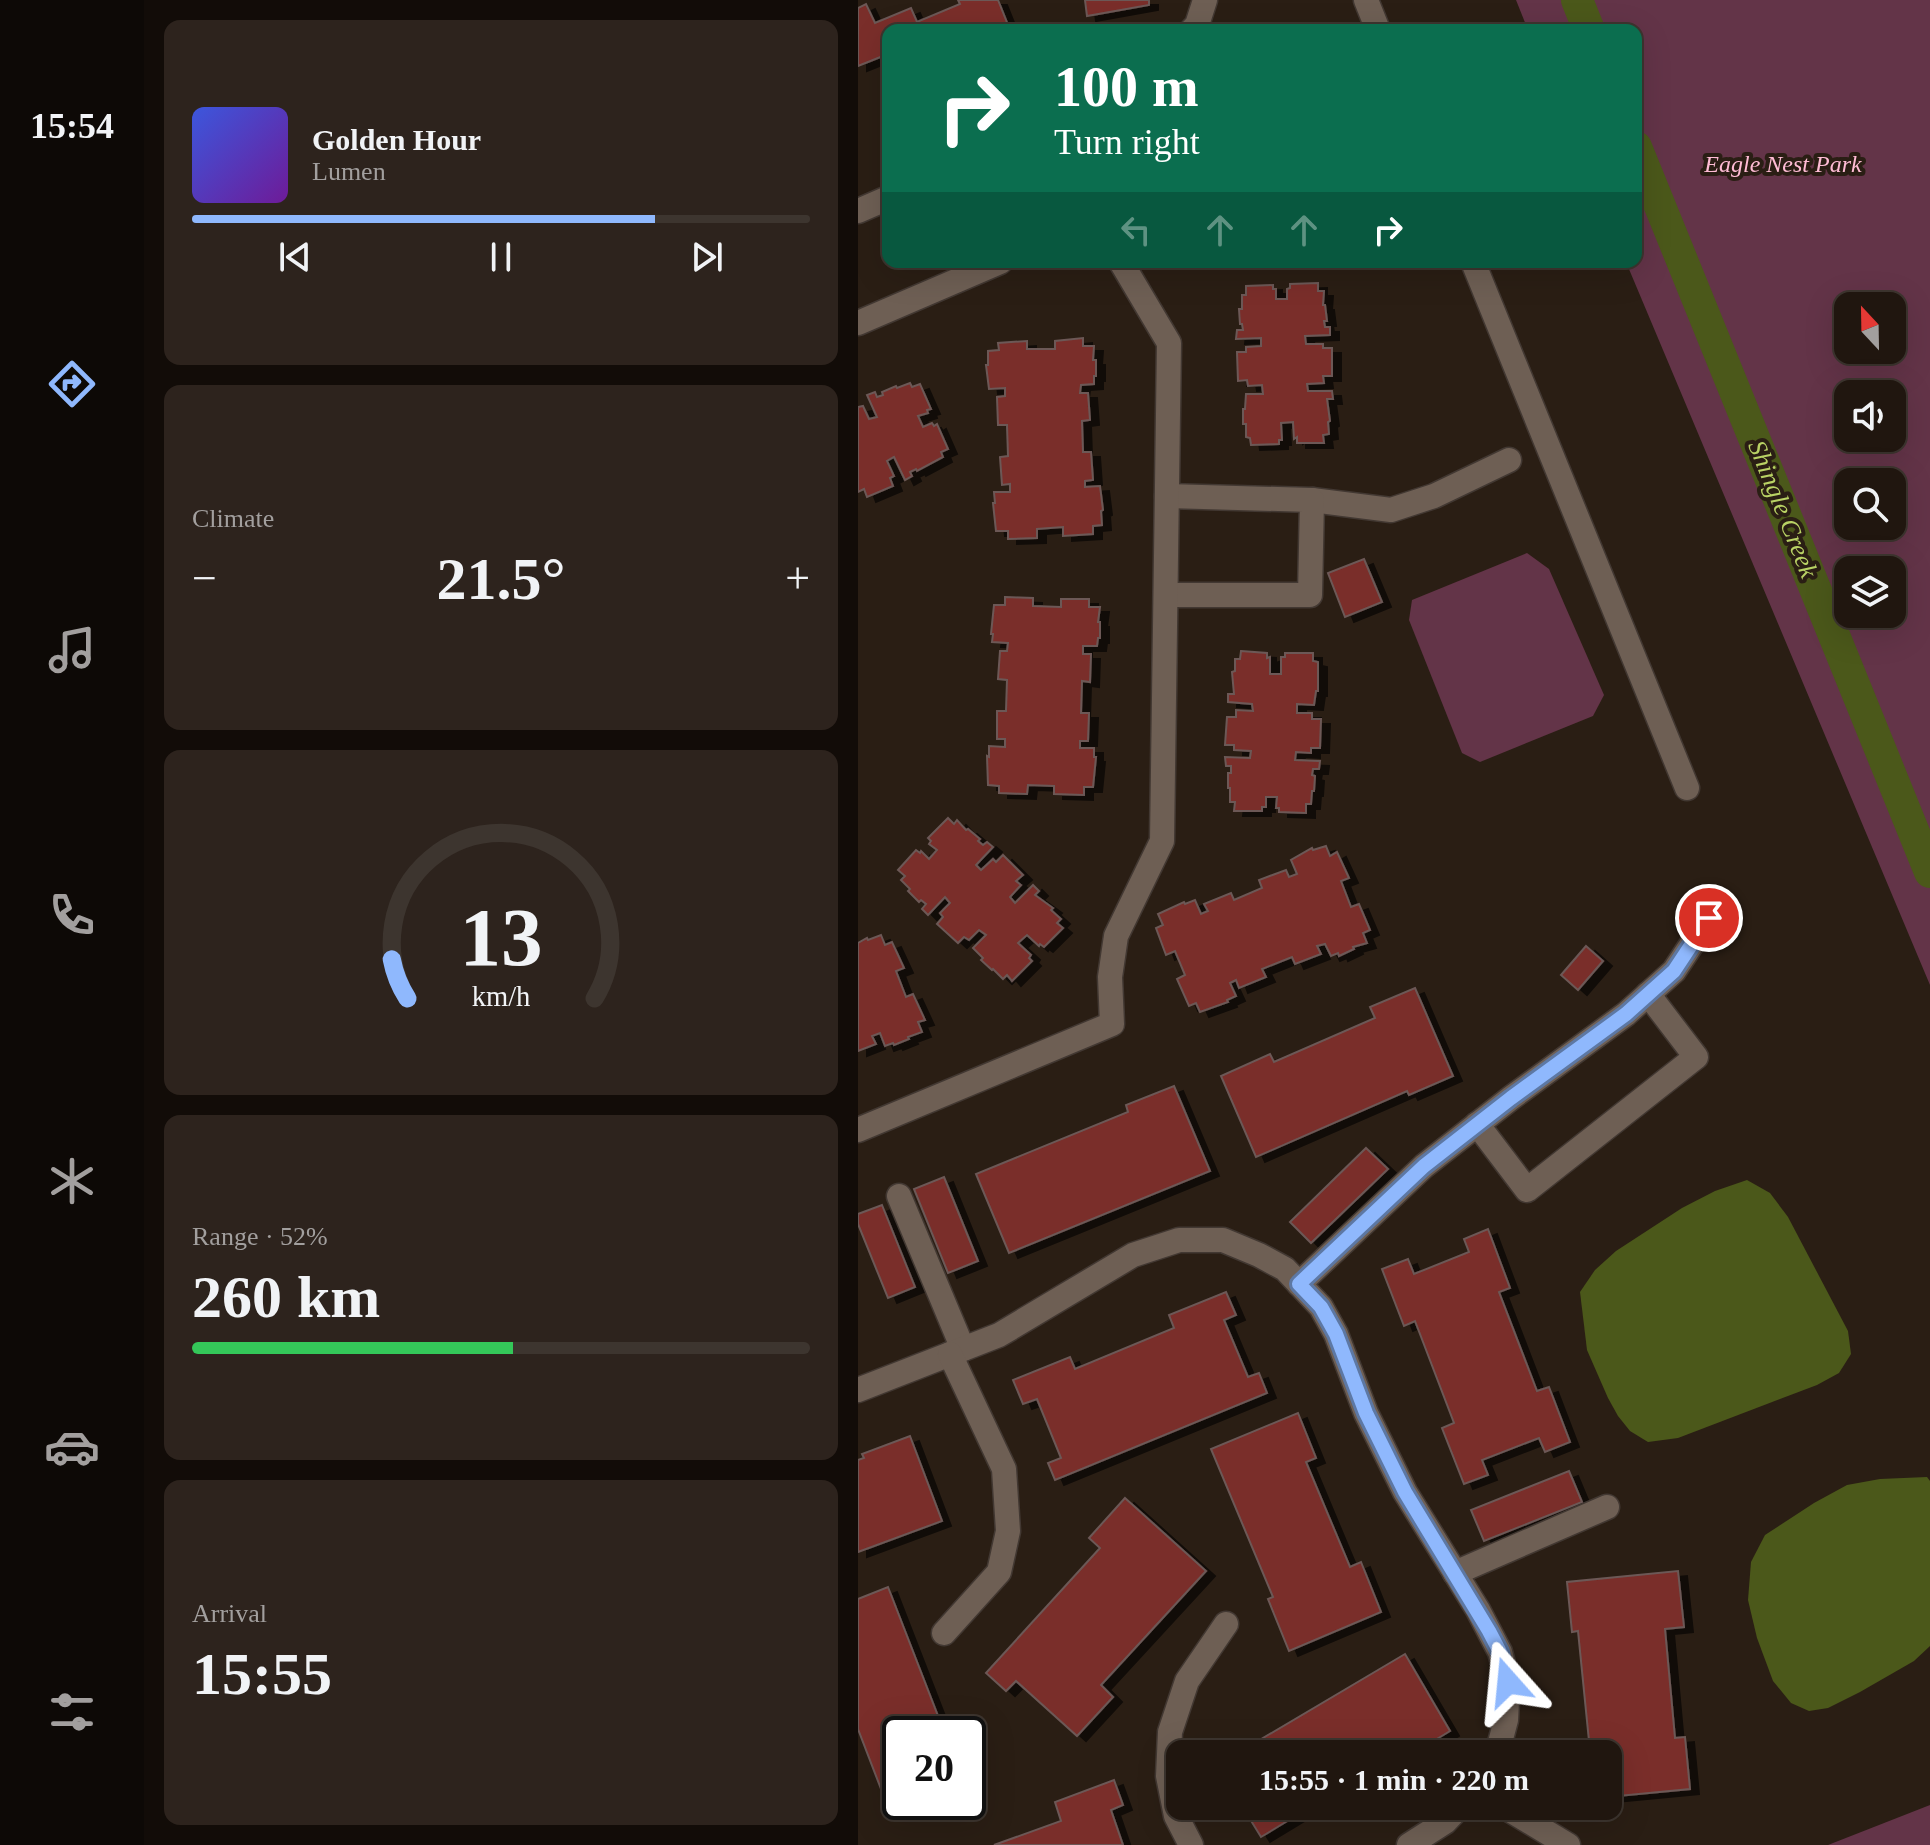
<!DOCTYPE html>
<html lang="en">
<head>
<meta charset="utf-8">
<style>
	body { margin:0; font-family:"Times New Roman",serif; background:#2d231d; color:#f1f3f6; height:100vh; display:flex; flex-direction:column; font-size:30px; white-space:nowrap }
	* { box-sizing:border-box; margin:0 }
	p { font-size:26px; color:#a29f9e }
	.icon { flex:none; width:44px; height:44px; fill:none; stroke:currentColor; stroke-width:2; stroke-linecap:round; stroke-linejoin:round }
	.map { position:relative; flex:1; overflow:hidden }
	.details { display:flex; flex-direction:column; gap:20px; padding:20px; background:#120c08; width:714px }
	.details>* { flex:none }
	.guide { position:absolute; left:24px; top:24px; width:760px; height:244px; border-radius:16px; box-shadow:0 8px 32px #0002,0 0 0 2px #3d352f; background:#0b6e4f; color:#fff; overflow:hidden }
	.needle { width:52px; rotate:338deg }
	.fabs { position:absolute; left:976px; top:292px; display:grid; gap:16px }
	.fabs a { display:grid; place-items:center; width:72px; height:72px; border-radius:16px; background:#20160f; box-shadow:0 8px 32px #0002,0 0 0 2px #3d352f; font-size:40px }
	.speed { position:absolute; left:24px; top:1716px; display:flex; gap:16px; font-size:40px; font-weight:700; text-align:center }
	.speed>* { display:grid; place-content:center; width:104px; height:104px; border-radius:50%; background:#20160f; box-shadow:0 8px 32px #0002,0 0 0 2px #3d352f; line-height:1 }
	.speed .limit { border:4px solid #111; border-radius:12px; background:#fff; color:#111 }
	.pin { position:absolute; display:grid; place-items:center; width:68px; height:68px; color:#fff; margin:-34px; border:4px solid #fff; border-radius:50%; box-shadow:0 2px 8px #0007 }
	.me { position:absolute; width:88px; margin:-44px; rotate:342deg; stroke-linejoin:round; filter:drop-shadow(0 0 6px #0008) }
	.turn { display:flex; align-items:center; gap:28px; height:168px; padding:0 40px; font-size:36px }
	.turn .icon { width:104px; height:104px; stroke-width:2.5 }
	.turn b { display:block; font-size:56px; line-height:68px }
	.lanes { display:flex; align-items:center; height:76px; padding:0 40px; background:#0003; justify-content:center; gap:40px; direction:ltr }
	.lanes .off { opacity:.35 }
	.big { font-size:60px; font-weight:700; line-height:1.1 }
	.details .widget { flex:1; display:flex; flex-direction:column; justify-content:center; gap:12px; min-width:0; padding:0 28px; border-radius:16px; background:#2d231d }
	.details .dial { align-items:center; gap:0 }
	.dial svg { height:208px; overflow:visible; fill:none; stroke:#3d352f; stroke-width:7; stroke-linecap:round; text-anchor:middle }
	.dial text { fill:#f1f3f6; stroke:none }
	.song { display:flex; align-items:center; gap:24px }
	.cover { width:96px; height:96px; border-radius:12px; background:linear-gradient(135deg,hsl(230 70% 55%),hsl(280 70% 35%)) }
	.played { height:8px; border-radius:4px; background:linear-gradient(90deg,#8fb8fd 75%,#3d352f 75%) }
	.keys { display:flex; justify-content:space-around; direction:ltr }
	.heat { display:flex; justify-content:space-between; align-items:center; font-size:44px; direction:ltr }
	.charge { height:12px; border-radius:6px; background:linear-gradient(90deg,#34c759 52%,#3d352f 0) }
	.trip { position:absolute; left:308px; top:1740px; width:456px; height:80px; border-radius:16px; background:#20160f; box-shadow:0 8px 32px #0002,0 0 0 2px #3d352f; font-weight:700; line-height:80px; text-align:center }
	main { display:flex; flex:1; min-height:0 }
	.tab-bar { display:flex; flex-direction:column; width:144px; justify-content:space-around; align-items:center; background:#0d0906; color:#a29f9e }
	.tab-bar .icon { width:56px; height:56px }
	.tab-bar .on { color:#8fb8fd }
	.tab-bar b { font-size:36px; color:#f1f3f6 }
	.map>svg:first-child { display:block }
	.green { fill:#633448; fill-rule:evenodd }
	.water { fill:#4b581a }
	.lines { fill:none; stroke-linecap:round; stroke-linejoin:round }
	.canal { stroke:#4b581a; stroke-width:32 }
	.building { fill:#7a2d29; stroke:#6c5856; stroke-width:2; filter:url(#shadow) }
	.minor-casing { stroke:#423832; stroke-width:27 }
	.minor { stroke:#6e5f54; stroke-width:24 }
	.route-casing { stroke:#5d78a4; stroke-width:20 }
	.route { stroke:#8fb8fd; stroke-width:14 }
	.labels { text-anchor:middle; dominant-baseline:central; stroke-width:8; stroke-linejoin:round; paint-order:stroke }
	.park-label { font-size:24px; font-style:italic; fill:#ffbcd5; stroke:#2a1e14 }
	.water-label { font-size:26px; font-style:italic; fill:#b9d265; stroke:#2a1e14 }
</style>
</head>
<body>
<main>
<nav class="tab-bar">
<b>15:54</b>
<svg class="icon on" aria-label="directions" viewBox="0 0 24 24"><path d="M12 3l9 9-9 9-9-9zM9 14v-3h6M13 9l2 2-2 2"/></svg>
<svg class="icon" aria-label="music" viewBox="0 0 24 24"><path d="M9 18V5l10-2v13"/><circle cx="6" cy="18" r="3"/><circle cx="16" cy="16" r="3"/></svg>
<svg class="icon" aria-label="phone" viewBox="0 0 24 24"><path d="M5 4h4l2 5-3 2q2 4 5 5l2-3 5 2v4C11 20 4 13 5 4z"/></svg>
<svg class="icon" aria-label="climate" viewBox="0 0 24 24"><path d="M12 3v18M4 7l16 10M4 17L20 7"/></svg>
<svg class="icon" aria-label="car" viewBox="0 0 24 24"><path d="M5 17H2v-5l4-1 3-4h7l3 4 3 1v5h-3M9 17h6M6 11h13"/><circle cx="7" cy="17" r="2"/><circle cx="17" cy="17" r="2"/></svg>
<svg class="icon" aria-label="filters" viewBox="0 0 24 24"><path d="M4 7h16M4 17h16"/><circle cx="9" cy="7" r="2"/><circle cx="15" cy="17" r="2"/></svg>
</nav>
<section class="details">
<div class="widget">
<div class="song"><i class="cover"></i><div><b>Golden Hour</b><p>Lumen</p></div></div>
<div class="played"></div>
<div class="keys"><svg class="icon" aria-label="previous" viewBox="0 0 24 24"><path d="M18 5L8 12l10 7zM5 5v14"/></svg><svg class="icon" aria-label="pause" viewBox="0 0 24 24"><path d="M8 5v14M16 5v14"/></svg><svg class="icon" aria-label="next" viewBox="0 0 24 24"><path d="M6 5l10 7-10 7zM19 5v14"/></svg></div>
</div>
<div class="widget"><p>Climate</p>
<div class="heat"><a>−</a><b class="big">21.5°</b><a>+</a></div>
</div>
<div class="widget dial"><svg viewBox="0 0 100 80">
<path d="M14 69A42 42 0 1 1 86 69"/>
<path d="M14 69A42 42 0 0 1 8 54" stroke="#8fb8fd"/>
<text x="50" y="56" font-size="32" font-weight="700">13</text>
<text x="50" y="72" font-size="11">km/h</text>
</svg></div>
<div class="widget"><p>Range · 52%</p><b class="big">260 km</b><div class="charge"></div></div>
<div class="widget"><p>Arrival</p><b class="big">15:55</b></div>
</section>
<div class="map">
<svg width="1072" height="1845" viewBox="0 0 1072 1845">
	<defs>
		<filter id="shadow"><feDropShadow dx="9" dy="5" stdDeviation="0" flood-color="#0009"/></filter>
	</defs>
	<rect width="100%" height="100%" fill="#2a1e14"/>
	<g class="green">
		<path d="M 658,0 L 1072,0 L 1072,985 L 768,262 L 778,262 L 778,30 L 670,30 ZM 990,306 L 1034,306 L 1034,350 L 990,350 ZM 990,394 L 1034,394 L 1034,438 L 990,438 ZM 990,482 L 1034,482 L 1034,526 L 990,526 ZM 990,570 L 1034,570 L 1034,614 L 990,614 Z"/>
		<polygon points="669,553 691,569 746,695 735,716 622,762 604,753 551,620 554,600"/>
		<polygon points="1072,1805 1072,1845 970,1845"/>
	</g>
	<g class="water">
		<polygon points="889,1180 912,1193 930,1217 990,1331 993,1354 981,1373 959,1385 820,1438 790,1442 772,1431 760,1416 750,1398 729,1350 722,1292 737,1270 758,1251 824,1208 857,1191"/>
		<polygon points="1069,1477 1072,1481 1072,1646 1056,1661 1002,1692 970,1708 951,1711 933,1703 915,1681 899,1638 890,1600 893,1562 907,1535 956,1503 989,1485 1022,1479"/>
	</g>
	<g class="lines">
		<g class="canal">
			<polyline points="719,0 731,30"/>
			<polyline points="778,147 1072,872"/>
		</g>
	</g>
	<g class="building">
		<polygon points="100,0 140,0 152,30 30,30 30,54 0,66 0,8 8,4 17,23 53,8 59,22 102,4"/>
		<polygon points="227,0 291,0 291,5 229,16"/>
		<polygon points="460,283 460,291 466,291 465,305 467,305 469,321 466,321 467,327 472,327 472,335 447,336 448,344 465,344 465,348 474,348 474,376 465,376 466,383 449,384 450,391 474,391 475,399 469,399 472,421 470,422 471,434 465,435 466,443 439,443 439,437 436,439 435,422 423,423 424,440 421,440 421,444 393,445 392,438 388,437 388,424 385,424 385,409 387,409 388,394 405,394 404,385 390,386 389,380 380,381 379,352 388,352 388,347 403,346 403,338 378,339 379,330 385,330 384,324 382,324 381,309 384,309 384,295 388,295 388,286 415,285 415,289 418,289 418,299 429,299 429,289 432,288 432,284"/>
		<polygon points="225,338 225,346 236,346 235,360 238,360 238,376 236,376 236,384 223,385 222,393 230,393 232,420 224,421 225,452 233,452 235,480 227,481 227,487 242,486 245,510 243,511 244,525 235,526 235,534 205,536 205,527 179,529 179,538 150,539 150,531 138,531 135,503 137,503 136,492 152,492 152,484 144,485 142,457 150,456 149,425 140,425 139,397 147,396 147,388 131,389 128,365 130,365 130,351 141,350 140,343 169,341 169,349 197,349 197,341"/>
		<polygon points="52,383 54,387 62,384 73,409 69,410 70,413 60,416 65,427 74,423 76,426 79,424 90,449 83,452 85,457 59,471 58,469 52,472 54,476 47,480 36,457 29,461 36,476 32,478 35,486 9,497 6,489 0,492 0,407 5,406 11,419 19,417 9,395 17,392 19,397 25,395 24,392 38,386 39,388"/>
		<polygon points="506,559 524,602 487,617 470,573"/>
		<polygon points="147,597 175,598 175,606 203,607 203,599 231,599 231,607 242,607 240,622 242,622 242,638 240,638 239,646 225,646 225,654 233,654 232,682 224,681 223,713 231,713 230,741 222,741 222,748 236,748 236,757 238,757 235,787 226,787 226,795 196,794 196,786 170,785 169,794 141,793 141,786 130,785 129,756 131,757 131,746 147,747 147,739 139,739 139,711 148,711 149,680 140,679 142,651 149,651 150,643 134,642 135,634 133,634 136,605 147,605"/>
		<polygon points="383,651 409,653 409,658 412,657 412,674 423,674 423,657 427,657 427,653 455,653 455,661 460,662 460,691 458,691 456,705 439,704 439,713 454,713 454,719 463,719 462,748 453,748 453,753 438,752 437,760 462,761 461,769 455,769 454,775 457,776 456,791 454,791 453,804 448,804 448,813 421,812 421,808 418,808 419,797 408,797 408,807 404,807 404,811 376,811 377,802 372,802 372,788 370,788 370,773 373,773 373,766 368,766 367,757 392,758 393,751 376,750 376,745 367,745 369,717 378,717 378,710 395,711 394,704 370,702 370,694 376,694 374,672 377,671 377,659 382,659"/>
		<polygon points="90,818 96,824 99,820 108,830 110,829 122,839 120,841 125,845 129,842 135,847 118,865 123,870 135,859 138,862 145,855 165,875 158,881 163,885 152,897 157,903 175,885 181,891 177,895 195,908 193,910 203,919 199,923 205,928 186,947 182,944 181,946 169,935 160,943 173,955 171,958 174,961 154,981 149,975 145,979 135,969 134,970 123,960 125,958 115,948 128,935 121,930 111,940 106,937 100,943 79,924 85,917 82,913 92,903 87,897 70,915 64,909 68,904 63,900 61,902 50,891 52,889 43,880 47,876 40,870 58,850 62,853 63,851 71,859 79,850 71,844 73,841 70,838"/>
		<polygon points="468,846 472,856 479,852 491,878 483,881 493,907 501,904 512,930 505,933 509,943 495,947 496,949 481,956 480,953 473,956 467,944 459,946 463,954 437,964 434,957 404,969 408,977 381,988 378,980 372,983 378,996 369,1000 370,1002 342,1012 338,1003 331,1006 319,979 327,975 317,951 308,955 298,928 305,925 300,914 326,902 327,904 337,900 343,914 350,911 346,904 373,893 376,900 404,888 401,880 428,870 431,877 439,874 433,860 454,848 455,850"/>
		<polygon points="23,935 27,945 34,942 46,968 38,971 48,997 55,994 67,1020 60,1022 64,1032 50,1037 51,1039 36,1045 35,1043 27,1046 22,1033 14,1036 18,1044 0,1051 0,943 9,938 10,940"/>
		<polygon points="728,946 745,961 720,990 703,975"/>
		<polygon points="557,988 595,1076 551,1095 549,1091 398,1157 363,1076 412,1054 416,1062 517,1018 512,1007"/>
		<polygon points="316,1086 352,1171 151,1253 118,1174 270,1112 268,1105"/>
		<polygon points="508,1148 530,1169 453,1243 432,1222"/>
		<polygon points="86,1177 120,1261 90,1273 56,1189"/>
		<polygon points="24,1205 57,1287 30,1298 0,1224 0,1214"/>
		<polygon points="630,1229 652,1288 641,1292 679,1391 691,1387 712,1442 687,1452 681,1438 624,1460 630,1475 606,1484 584,1428 596,1423 557,1321 546,1326 524,1269 550,1259 556,1274 611,1252 606,1239"/>
		<polygon points="368,1292 378,1315 366,1320 390,1377 401,1373 409,1393 197,1480 190,1463 203,1458 179,1399 165,1404 155,1380 212,1357 217,1369 316,1328 311,1315"/>
		<polygon points="440,1413 458,1458 448,1462 492,1567 503,1562 523,1612 431,1651 410,1599 415,1597 353,1449"/>
		<polygon points="52,1436 84,1521 0,1552 0,1460 6,1458 4,1454"/>
		<polygon points="711,1471 724,1502 626,1541 613,1510"/>
		<polygon points="267,1498 348,1571 243,1685 255,1697 219,1736 158,1681 148,1691 128,1673 242,1548 231,1538"/>
		<polygon points="820,1571 826,1627 807,1629 817,1738 827,1737 832,1789 750,1797 750,1754 716,1754 714,1742 731,1741 720,1631 714,1632 709,1582"/>
		<polygon points="30,1587 87,1734 42,1734 42,1802 67,1802 33,1815 0,1729 0,1599"/>
		<polygon points="547,1654 592,1731 554,1754 378,1754"/>
		<polygon points="256,1780 265,1805 253,1810 265,1845 136,1845 203,1821 197,1802"/>
		<polygon points="384,1806 454,1806 403,1837"/>
	</g>
	<g class="lines">
		<defs>
			<g id="minor">
				<polyline points="508,0 520,30"/>
				<polyline points="334,30 339,25 347,0"/>
				<polyline points="0,211 30,198"/>
				<polyline points="615,262 829,788"/>
				<polyline points="0,323 142,262"/>
				<polyline points="454,500 533,510 576,496 651,460"/>
				<polyline points="308,595 452,595 454,500 309,496"/>
				<polyline points="619,1124 669,1190 838,1057 790,994"/>
				<polyline points="0,1130 254,1024 252,977 258,936 304,841 311,343 263,262"/>
				<polyline points="41,1196 105,1349"/>
				<polyline points="441,1284 566,1166 653,1098 768,1014 816,971 851,918"/>
				<polyline points="0,1390 141,1335 275,1255 321,1240 365,1240 401,1255 427,1269 463,1307 478,1334 508,1413 547,1492 620,1610 642,1652 650,1682 648,1720 639,1754"/>
				<polyline points="597,1573 749,1507"/>
				<polyline points="86,1633 141,1572 150,1531 146,1469 92,1354"/>
				<polyline points="645,1806 710,1845"/>
				<polyline points="333,1845 318,1816 310,1776 312,1732 329,1681 368,1624"/>
				<polyline points="551,1845 587,1822 602,1806"/>
			</g>
		</defs>
		<use href="#minor" class="minor-casing"/>
		<use href="#minor" class="minor"/>
	</g>
	<g class="lines">
		<defs>
			<polyline id="route" points="650,1682 642,1652 631,1631 547,1492 508,1413 478,1334 463,1307 441,1284 566,1166 653,1098 768,1014 816,971 851,918"/>
		</defs>
		<use href="#route" class="route-casing"/>
		<use href="#route" class="route"/>
	</g>
	<g class="labels">
		<g class="park-label">
			<text x="925" y="164">Eagle Nest Park</text>
		</g>
		<g class="water-label">
			<text transform="translate(925 509) rotate(68)">Shingle Creek</text>
		</g>
	</g>
</svg>
<div class="fabs">
<a><svg class="needle" viewBox="-14 -14 28 28"><path d="M0-13l5 13h-10z" fill="#e53935"/><path d="M0 13l5-13h-10z" fill="#a29f9e"/></svg></a>
<a><svg class="icon" aria-label="sound" viewBox="0 0 24 24"><path d="M4 9h4l5-4v14l-5-4H4zM17 9q2 3 0 6"/></svg></a>
<a><svg class="icon" aria-label="search" viewBox="0 0 24 24"><circle cx="10" cy="10" r="6"/><path d="M15 15l6 6"/></svg></a>
<a><svg class="icon" aria-label="layers" viewBox="0 0 24 24"><path d="M12 4l9 5-9 5-9-5zM3 14l9 5 9-5"/></svg></a>
</div>
<div class="speed"><div class="limit">20</div></div>
<div class="pin" style="left:851px;top:918px;background:#d93025"><svg class="icon" aria-label="arrive" viewBox="0 0 24 24"><path d="M6 21V4h12l-3 4 3 4H6"/></svg></div>
<svg class="me" style="left:650px;top:1682px" viewBox="-20 -20 40 40"><path d="M0-17L14 15 0 8-14 15z" fill="#8fb8fd" stroke="#fff" stroke-width="4"/></svg>
<div class="trip">15:55 · 1 min · 220 m</div>
<div class="guide">
<div class="turn"><svg class="icon" aria-label="right" viewBox="0 0 24 24"><path d="M7 20v-9h11M14 6l5 5-5 5"/></svg><div><b>100 m</b>Turn right</div></div>
<div class="lanes"><svg class="icon off" aria-label="left" viewBox="0 0 24 24"><path d="M17 20v-9H6M10 6l-5 5 5 5"/></svg><svg class="icon off" aria-label="ahead" viewBox="0 0 24 24"><path d="M12 20V5M6 11l6-6 6 6"/></svg><svg class="icon off" aria-label="ahead" viewBox="0 0 24 24"><path d="M12 20V5M6 11l6-6 6 6"/></svg><svg class="icon" aria-label="right" viewBox="0 0 24 24"><path d="M7 20v-9h11M14 6l5 5-5 5"/></svg></div>
</div>
</div>
</main>
</body>
</html>
